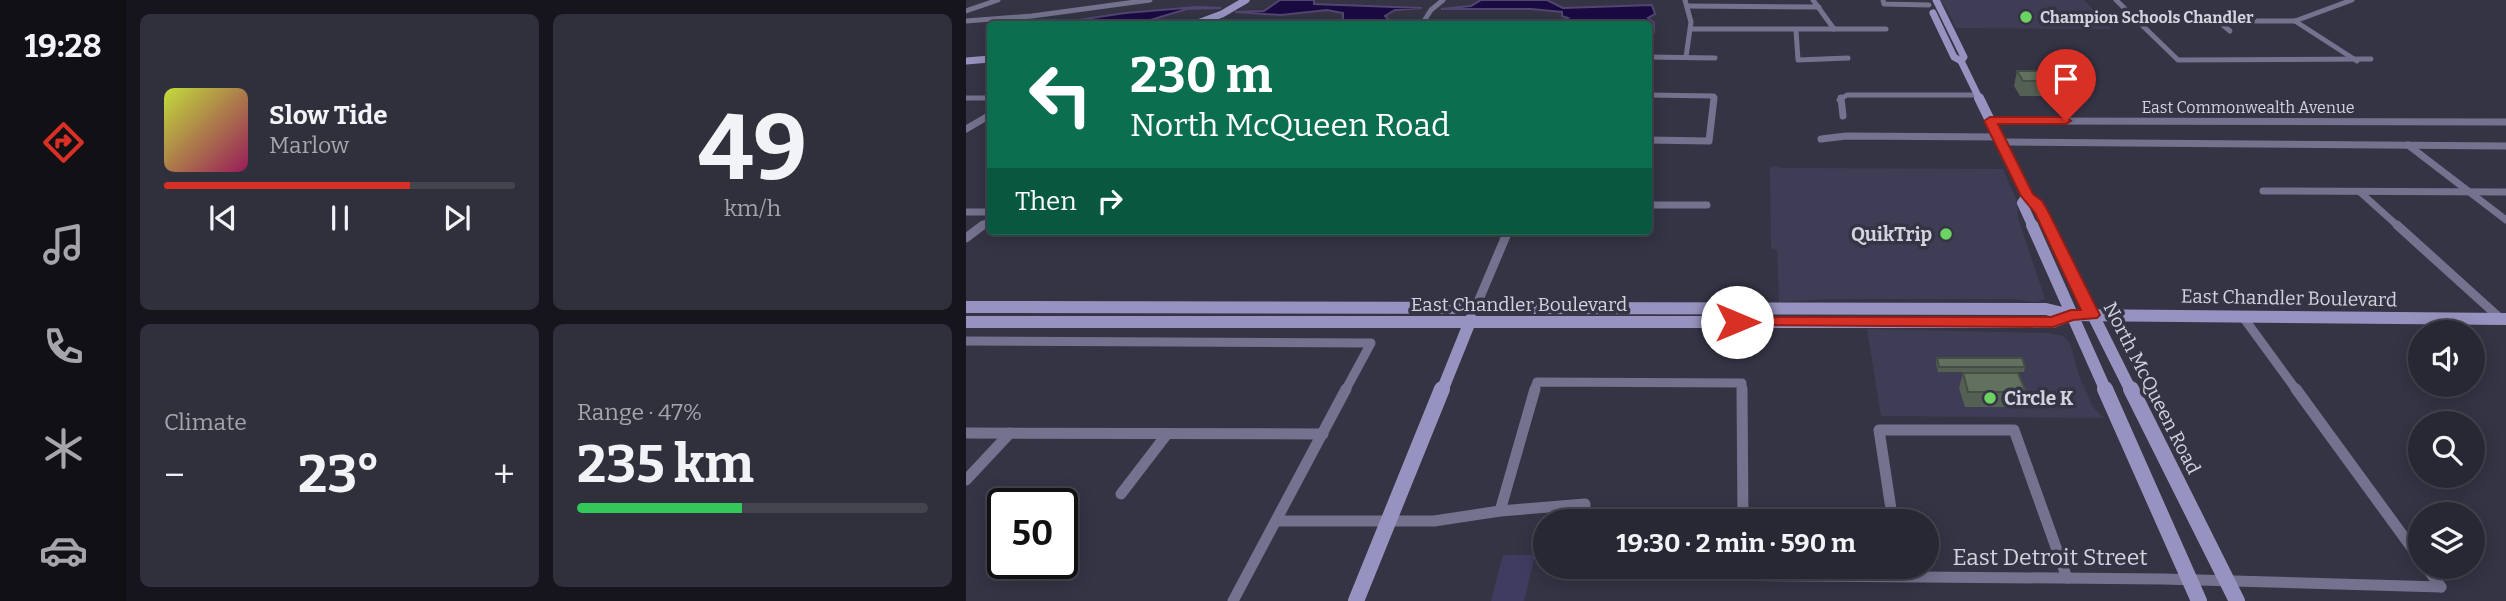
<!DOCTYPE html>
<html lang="en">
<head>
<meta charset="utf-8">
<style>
	body { margin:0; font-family:Bitter,serif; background:#302f3c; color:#f1f3f6; height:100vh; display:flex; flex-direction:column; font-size:26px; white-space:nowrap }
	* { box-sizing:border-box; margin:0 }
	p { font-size:23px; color:#a5a5ac }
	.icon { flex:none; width:38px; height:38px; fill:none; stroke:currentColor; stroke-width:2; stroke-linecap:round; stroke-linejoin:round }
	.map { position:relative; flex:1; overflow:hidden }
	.details { display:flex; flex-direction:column; gap:14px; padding:14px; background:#16151d; width:840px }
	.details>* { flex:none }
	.guide { position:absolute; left:21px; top:21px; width:665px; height:214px; border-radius:7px; box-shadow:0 4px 18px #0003,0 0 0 2px #44444f; background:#0b6e4f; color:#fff; overflow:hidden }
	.tools { position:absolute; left:1442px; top:320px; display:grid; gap:14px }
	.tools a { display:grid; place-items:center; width:77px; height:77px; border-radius:50%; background:#282734; box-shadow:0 4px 18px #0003,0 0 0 2px #44444f; font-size:35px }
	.speed { position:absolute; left:21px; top:488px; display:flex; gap:14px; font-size:35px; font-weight:700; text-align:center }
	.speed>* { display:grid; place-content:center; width:91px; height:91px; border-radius:50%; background:#282734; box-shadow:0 4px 18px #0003,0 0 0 2px #44444f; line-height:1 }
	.speed .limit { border:4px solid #111; border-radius:10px; background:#fff; color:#111 }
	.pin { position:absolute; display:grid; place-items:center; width:60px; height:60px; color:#fff; margin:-72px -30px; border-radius:50% 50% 50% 0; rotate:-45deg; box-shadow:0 0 7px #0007 }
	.pin .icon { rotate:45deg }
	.me { position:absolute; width:77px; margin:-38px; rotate:90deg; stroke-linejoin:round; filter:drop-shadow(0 0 5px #0008) }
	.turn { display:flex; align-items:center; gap:24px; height:147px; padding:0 28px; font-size:32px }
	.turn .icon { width:91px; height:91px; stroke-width:2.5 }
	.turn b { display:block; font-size:49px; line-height:60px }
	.then { display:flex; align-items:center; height:66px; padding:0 28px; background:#0003; gap:14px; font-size:26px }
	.big { font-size:52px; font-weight:700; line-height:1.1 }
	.details .widget { flex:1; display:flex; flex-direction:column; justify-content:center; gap:10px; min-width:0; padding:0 24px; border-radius:10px; background:#302f3c }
	.details .dial { align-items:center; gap:0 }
	.dial b { font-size:91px; line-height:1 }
	.song { display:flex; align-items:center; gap:21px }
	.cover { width:84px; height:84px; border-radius:10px; background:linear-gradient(135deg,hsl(70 70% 55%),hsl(330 70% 35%)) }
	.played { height:7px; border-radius:4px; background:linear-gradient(90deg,#d93025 70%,#44444f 70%) }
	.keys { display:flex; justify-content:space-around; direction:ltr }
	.heat { display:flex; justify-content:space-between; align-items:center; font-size:38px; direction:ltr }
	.charge { height:10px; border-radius:5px; background:linear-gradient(90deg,#34c759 47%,#44444f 0) }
	.details .tiles { flex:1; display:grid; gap:14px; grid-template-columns:repeat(2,1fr) }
	.trip { position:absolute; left:567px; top:509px; width:406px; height:70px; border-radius:35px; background:#282734; box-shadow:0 4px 18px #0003,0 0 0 2px #44444f; font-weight:700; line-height:70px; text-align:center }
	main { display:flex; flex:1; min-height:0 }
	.menu { display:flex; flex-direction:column; width:126px; justify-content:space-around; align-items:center; background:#101015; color:#a5a5ac }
	.menu .icon { width:49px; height:49px }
	.menu .on { color:#d93025 }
	.menu b { font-size:32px; color:#f1f3f6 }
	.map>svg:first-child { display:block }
	.built { fill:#3f3d55 }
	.green { fill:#403c61 }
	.water { fill:#1a0a42; stroke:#524671; stroke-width:2 }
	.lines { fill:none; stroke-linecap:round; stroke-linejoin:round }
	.street-far3 { stroke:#74728e; stroke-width:5 }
	.street-far2 { stroke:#74728e; stroke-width:7 }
	.street-far1 { stroke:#74728e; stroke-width:9 }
	.street { stroke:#74728e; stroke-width:11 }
	.secondary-far3 { stroke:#9793c0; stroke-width:7 }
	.secondary-far2 { stroke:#9793c0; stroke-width:10 }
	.secondary-far1 { stroke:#9793c0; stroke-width:12 }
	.secondary { stroke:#9793c0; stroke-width:16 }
	.wall { fill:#546053 }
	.building { fill:#627060; stroke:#454e43; stroke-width:2 }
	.route { fill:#d93025; stroke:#8d1f18; stroke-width:2 }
	.poi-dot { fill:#6cd362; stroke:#353445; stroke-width:2.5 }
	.labels { text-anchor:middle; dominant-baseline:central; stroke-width:7; stroke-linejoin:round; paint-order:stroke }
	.far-poi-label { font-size:16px; font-weight:bold; fill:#d3d3de; stroke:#353445; text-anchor:start }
	.far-street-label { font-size:16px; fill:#d3d3de; stroke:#353445 }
	.poi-label { font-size:19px; font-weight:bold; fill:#d3d3de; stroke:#353445; text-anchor:end }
	.street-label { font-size:19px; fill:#d3d3de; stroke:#353445 }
	.near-street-label { font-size:23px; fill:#d3d3de; stroke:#353445 }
</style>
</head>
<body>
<main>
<nav class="menu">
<b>19:28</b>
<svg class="icon on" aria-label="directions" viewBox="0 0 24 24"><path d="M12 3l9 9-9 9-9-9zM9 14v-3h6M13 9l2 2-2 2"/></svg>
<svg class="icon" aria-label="music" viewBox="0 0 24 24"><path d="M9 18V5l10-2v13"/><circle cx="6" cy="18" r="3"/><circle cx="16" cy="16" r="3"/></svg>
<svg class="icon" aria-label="phone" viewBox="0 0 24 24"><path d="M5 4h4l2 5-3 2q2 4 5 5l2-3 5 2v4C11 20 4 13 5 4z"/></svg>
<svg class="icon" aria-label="climate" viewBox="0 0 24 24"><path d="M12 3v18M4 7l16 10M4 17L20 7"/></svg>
<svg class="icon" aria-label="car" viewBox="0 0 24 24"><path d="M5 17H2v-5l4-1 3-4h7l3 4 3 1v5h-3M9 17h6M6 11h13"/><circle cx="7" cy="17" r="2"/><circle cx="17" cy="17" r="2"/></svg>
</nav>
<section class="details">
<div class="tiles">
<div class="widget">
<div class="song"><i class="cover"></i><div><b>Slow Tide</b><p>Marlow</p></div></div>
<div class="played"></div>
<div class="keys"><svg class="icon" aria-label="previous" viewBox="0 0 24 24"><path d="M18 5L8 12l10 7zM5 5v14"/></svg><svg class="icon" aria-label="pause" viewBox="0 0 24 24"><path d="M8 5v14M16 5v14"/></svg><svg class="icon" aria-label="next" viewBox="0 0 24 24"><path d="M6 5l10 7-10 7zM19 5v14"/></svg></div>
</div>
<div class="widget dial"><b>49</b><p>km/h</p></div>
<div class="widget"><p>Climate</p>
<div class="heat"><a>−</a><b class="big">23°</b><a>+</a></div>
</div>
<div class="widget"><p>Range · 47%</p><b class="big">235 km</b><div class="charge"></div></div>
</div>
</section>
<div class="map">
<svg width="1540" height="601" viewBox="0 0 1540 601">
	<rect width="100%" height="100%" fill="#353445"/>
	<g class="built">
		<polygon points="973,0 1118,0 1145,29 990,28 981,9"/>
		<polygon points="809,166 816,168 1037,169 1051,201 1052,218 1079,299 1069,302 1048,299 864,299 813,302 811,250 805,248 804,168"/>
		<polygon points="901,329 1083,333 1097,336 1104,343 1113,376 1127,407 1138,418 915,416"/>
	</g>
	<polygon class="green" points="537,555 569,555 558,601 525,601"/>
	<g class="water">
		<polygon points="314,0 348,0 348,4 456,8 429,10 419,16 423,20 418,24 371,24 377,19 377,13 361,10 315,15 269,12 298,11"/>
		<polygon points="515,0 581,0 597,8 686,5 689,14 682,18 688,23 688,32 683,43 682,24 627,22 591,24 602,18 596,16 596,12 565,9 475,9 505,6"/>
		<polygon points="231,7 255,8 221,9 171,24 86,24 159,13"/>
	</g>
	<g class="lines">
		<g class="street-far3">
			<polyline points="719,0 725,22 720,57"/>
			<polyline points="847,0 868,29"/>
			<polyline points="917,0 918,4 963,5"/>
			<polyline points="1150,0 1212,60 1405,59"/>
			<polyline points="721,6 853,7"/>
			<polyline points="0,11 32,0"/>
			<polyline points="0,21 66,16 184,0"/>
			<polyline points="1172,21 1329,21 1386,0"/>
			<polyline points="1252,21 1264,31"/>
			<polyline points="1329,21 1391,61"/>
			<polyline points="235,22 247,24"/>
			<polyline points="456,22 559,23"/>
			<polyline points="456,24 465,10 477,0"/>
			<polyline points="725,29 920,29"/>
			<polyline points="830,30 832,60 882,58"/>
			<polyline points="682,57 749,58"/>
			<polyline points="682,95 748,96 748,100"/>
			<polyline points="0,98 24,98"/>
			<polyline points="873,100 881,95 1012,95"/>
		</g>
		<g class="street-far2">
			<polyline points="875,98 877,116"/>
			<polyline points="1024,121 1540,122"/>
			<polyline points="0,129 24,115"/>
			<polyline points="855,139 880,136 1032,137"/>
			<polyline points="682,140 743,141 748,98"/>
			<polyline points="1035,142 1540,146"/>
			<polyline points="1442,145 1540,220"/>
			<polyline points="1297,191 1540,192"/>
			<polyline points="1394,192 1433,227"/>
			<polyline points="682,205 741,205"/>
			<polyline points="0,212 24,212"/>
			<polyline points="15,227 24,220"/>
		</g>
		<g class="street-far1">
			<polyline points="1431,225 1535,319"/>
			<polyline points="0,238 17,225"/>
			<polyline points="509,309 542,231"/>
			<polyline points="1277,317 1331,391"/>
			<polyline points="0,341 405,343 379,391"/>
			<polyline points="568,391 571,382 776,383 776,391"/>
		</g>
		<g class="street">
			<polyline points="776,389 777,522"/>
			<polyline points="1330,389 1454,559"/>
			<polyline points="0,433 357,434"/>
			<polyline points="0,480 44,433"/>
			<polyline points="155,494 201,434"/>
			<polyline points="534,511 569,389"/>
			<polyline points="310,521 468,521 534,511 619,504 618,522"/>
			<polyline points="927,522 913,430 1048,430 1101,578"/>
			<polyline points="616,567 615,574 1197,579 1475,587"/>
			<polyline points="1460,567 1475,587"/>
			<polyline points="267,601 380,389"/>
		</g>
		<g class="secondary-far3">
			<polyline points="970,0 998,57 995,61 1014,100"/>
			<polyline points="967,13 988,57 995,61"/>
			<polyline points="229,24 256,14 280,0"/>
			<polyline points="0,61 24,59"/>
		</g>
		<g class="secondary-far2">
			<polyline points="1013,98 1061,196 1071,204 1083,227"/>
			<polyline points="1061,196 1056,203 1067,227"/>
		</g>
		<g class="secondary-far1">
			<polyline points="1066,225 1140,391"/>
			<polyline points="1082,225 1165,391"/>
			<polyline points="0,307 1080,309 1105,315 1540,319"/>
			<polyline points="0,322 1087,322 1105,315"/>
			<polyline points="476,391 505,319"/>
		</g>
		<g class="secondary">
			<polyline points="1139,389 1233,601"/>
			<polyline points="1165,389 1271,601"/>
			<polyline points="390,601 476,389"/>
		</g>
	</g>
	<g class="wall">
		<polygon points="1051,71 1083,81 1079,96 1054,96 1048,86"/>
		<polygon points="971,358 1059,367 1058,372 972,372 970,363"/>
		<polygon points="997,373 1060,392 1055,407 999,407 993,388"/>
	</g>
	<g class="building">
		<polygon points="1051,71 1076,71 1083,81 1057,81"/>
		<polygon points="971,358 1056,358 1059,367 973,367"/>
		<polygon points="997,373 1052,373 1060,392 1002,392"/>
	</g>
	<polygon class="route" points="1024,117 1100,117 1105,121 1100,124 1032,124 1067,194 1076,201 1083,213 1134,315 1131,318 1107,320 1087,327 765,325 763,322 765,318 771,317 1085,317 1105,310 1115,310 1069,213 1055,196 1018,121"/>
	<g class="poi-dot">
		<circle cx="1060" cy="17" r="7"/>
		<circle cx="980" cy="234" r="7"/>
		<circle cx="1024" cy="398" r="7"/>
	</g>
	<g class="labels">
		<g class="far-poi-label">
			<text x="1074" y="17">Champion Schools Chandler</text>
		</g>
		<g class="far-street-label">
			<text x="1282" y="107">East Commonwealth Avenue</text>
		</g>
		<g class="poi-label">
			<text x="966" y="234">QuikTrip</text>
			<text x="1038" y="398" text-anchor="start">Circle K</text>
		</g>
		<g class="street-label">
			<text transform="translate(1323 298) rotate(1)">East Chandler Boulevard</text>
			<text x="553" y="304">East Chandler Boulevard</text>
			<text transform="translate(1186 388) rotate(63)">North McQueen Road</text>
		</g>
		<g class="near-street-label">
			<text x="1084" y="557">East Detroit Street</text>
		</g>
	</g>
</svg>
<div class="tools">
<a><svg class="icon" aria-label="sound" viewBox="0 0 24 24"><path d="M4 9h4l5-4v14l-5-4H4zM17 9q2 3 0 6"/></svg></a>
<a><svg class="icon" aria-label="search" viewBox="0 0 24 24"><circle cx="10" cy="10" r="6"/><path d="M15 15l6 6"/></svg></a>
<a><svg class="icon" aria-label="layers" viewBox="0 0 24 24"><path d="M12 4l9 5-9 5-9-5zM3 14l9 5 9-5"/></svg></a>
</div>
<div class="speed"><div class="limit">50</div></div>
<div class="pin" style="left:1100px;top:121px;background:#d93025"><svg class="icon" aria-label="arrive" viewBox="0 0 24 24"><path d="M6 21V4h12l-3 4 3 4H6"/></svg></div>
<svg class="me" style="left:771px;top:322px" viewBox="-20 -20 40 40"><circle r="19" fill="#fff"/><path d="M0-13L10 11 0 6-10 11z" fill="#d93025"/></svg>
<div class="trip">19:30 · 2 min · 590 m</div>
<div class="guide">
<div class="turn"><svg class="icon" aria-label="left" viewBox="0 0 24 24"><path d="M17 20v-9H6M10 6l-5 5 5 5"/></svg><div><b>230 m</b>North McQueen Road</div></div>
<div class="then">Then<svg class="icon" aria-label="right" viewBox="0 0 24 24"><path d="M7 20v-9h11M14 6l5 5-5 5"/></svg></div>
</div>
</div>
</main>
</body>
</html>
